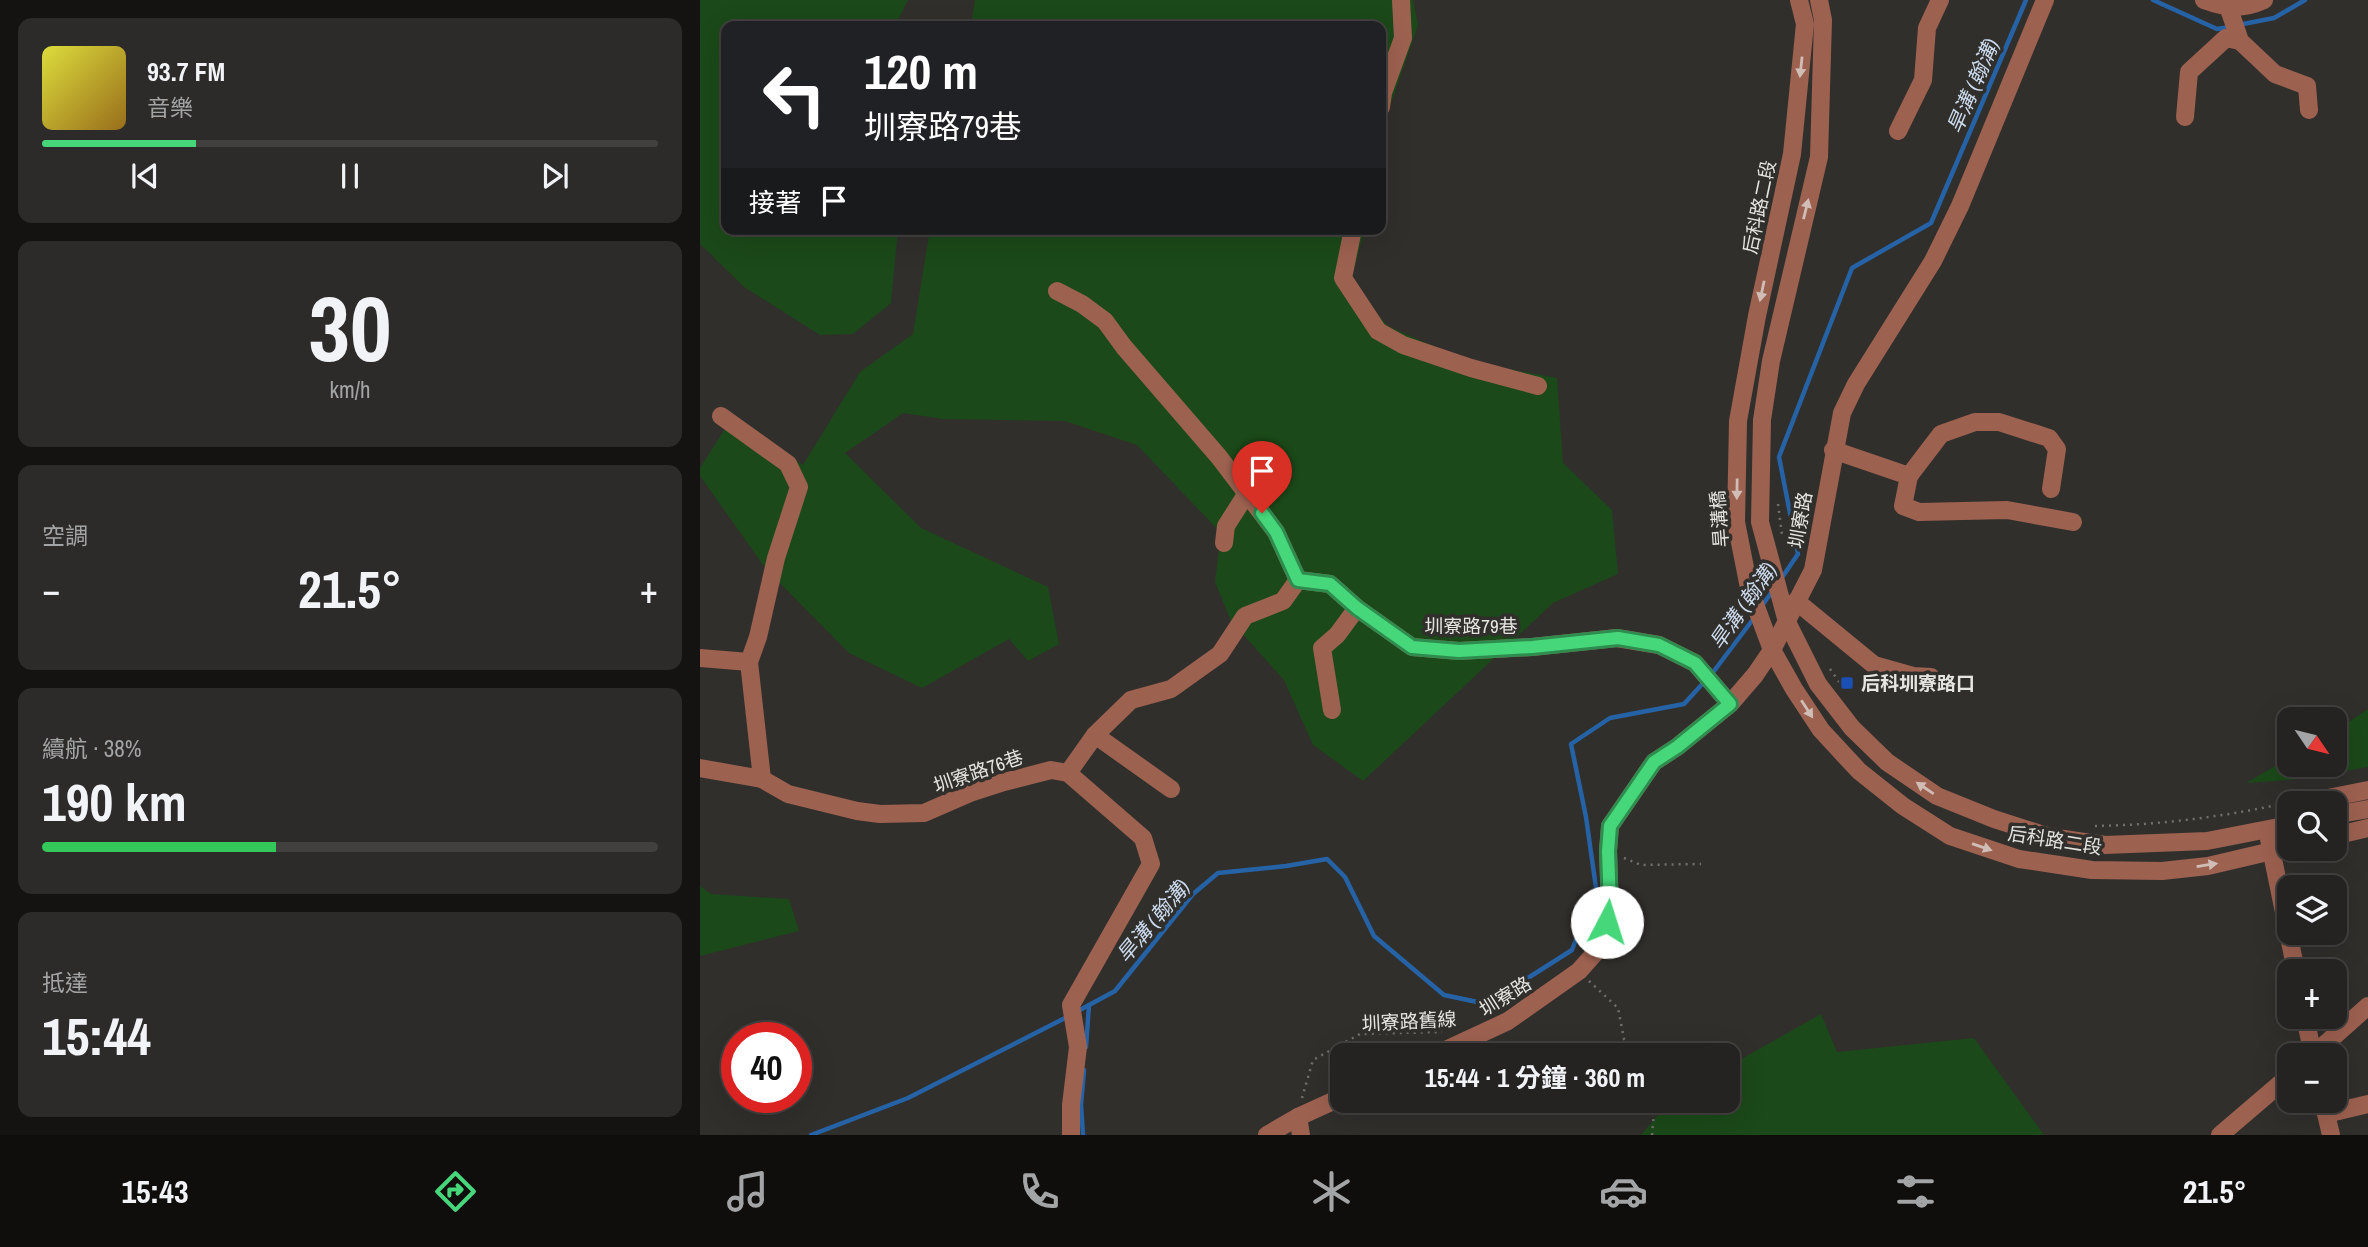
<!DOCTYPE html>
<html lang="zh-TW">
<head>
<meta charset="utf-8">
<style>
	body { margin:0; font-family:"Archivo Narrow","Noto Sans TC",sans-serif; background:#2d2b2a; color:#f1f3f6; height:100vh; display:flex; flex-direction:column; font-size:26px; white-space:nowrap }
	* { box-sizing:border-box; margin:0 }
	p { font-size:23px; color:#a3a4a5 }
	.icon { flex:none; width:38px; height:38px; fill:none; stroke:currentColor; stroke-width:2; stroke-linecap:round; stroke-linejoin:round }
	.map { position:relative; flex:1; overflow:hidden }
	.drawer { display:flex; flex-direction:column; gap:18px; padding:18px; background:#141312; width:700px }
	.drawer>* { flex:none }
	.banner { position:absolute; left:21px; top:21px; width:665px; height:214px; border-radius:14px; box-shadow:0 7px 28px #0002,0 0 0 2px #42403f; background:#202124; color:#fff; overflow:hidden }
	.needle { width:46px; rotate:125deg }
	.fabs { position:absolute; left:1577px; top:707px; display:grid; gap:14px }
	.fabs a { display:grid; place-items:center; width:70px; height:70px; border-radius:14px; background:#252321; box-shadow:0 7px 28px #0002,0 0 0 2px #42403f; font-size:35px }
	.speed { position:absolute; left:21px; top:1022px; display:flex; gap:14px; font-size:35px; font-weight:700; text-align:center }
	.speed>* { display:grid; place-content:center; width:91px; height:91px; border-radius:50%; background:#252321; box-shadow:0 7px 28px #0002,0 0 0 2px #42403f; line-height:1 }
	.speed .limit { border:10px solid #d22; background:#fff; color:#111 }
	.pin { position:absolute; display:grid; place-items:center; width:60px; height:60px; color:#fff; margin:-72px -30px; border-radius:50% 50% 50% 0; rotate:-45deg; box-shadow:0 0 7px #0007 }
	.pin .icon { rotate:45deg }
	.me { position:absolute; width:77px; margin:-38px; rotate:5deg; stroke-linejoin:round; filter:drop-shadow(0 0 5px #0008) }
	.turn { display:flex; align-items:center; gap:24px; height:147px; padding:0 28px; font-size:32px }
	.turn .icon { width:91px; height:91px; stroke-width:2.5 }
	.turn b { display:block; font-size:49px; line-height:60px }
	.then { display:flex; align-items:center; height:66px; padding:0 28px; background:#0003; gap:14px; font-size:26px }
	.big { font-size:52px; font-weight:700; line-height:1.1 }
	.drawer .tile { flex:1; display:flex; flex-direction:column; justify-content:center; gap:10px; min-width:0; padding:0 24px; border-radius:14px; background:#2d2b2a }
	.drawer .dial { align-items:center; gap:0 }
	.dial b { font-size:91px; line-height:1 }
	.song { display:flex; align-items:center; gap:21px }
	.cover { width:84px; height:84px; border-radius:10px; background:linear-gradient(135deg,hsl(60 70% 55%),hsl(40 70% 35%)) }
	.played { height:7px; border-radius:4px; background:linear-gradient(90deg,#46d77a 25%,#42403f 25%) }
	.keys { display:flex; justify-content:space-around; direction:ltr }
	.heat { display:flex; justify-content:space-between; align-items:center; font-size:38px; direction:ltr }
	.charge { height:10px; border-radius:5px; background:linear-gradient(90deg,#34c759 38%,#42403f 0) }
	.trip { position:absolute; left:630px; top:1043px; width:410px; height:70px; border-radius:14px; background:#252321; box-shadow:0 7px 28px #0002,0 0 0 2px #42403f; font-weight:700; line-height:70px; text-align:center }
	.tabs { display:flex; height:112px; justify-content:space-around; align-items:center; background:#0f0e0d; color:#a3a4a5 }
	.tabs .icon { width:49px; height:49px }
	.tabs .on { color:#46d77a }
	.tabs b { font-size:32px; color:#f1f3f6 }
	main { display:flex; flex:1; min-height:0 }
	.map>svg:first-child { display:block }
	.green { fill:#1b4919 }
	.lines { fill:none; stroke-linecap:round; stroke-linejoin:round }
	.stream { stroke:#2563a6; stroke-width:4.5 }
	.path { stroke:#71706d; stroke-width:2.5; stroke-dasharray:2 5; stroke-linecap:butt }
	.minor { stroke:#9d6150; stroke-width:18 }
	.oneway { fill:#cfbdb6 }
	.route-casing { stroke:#2e8c4f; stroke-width:18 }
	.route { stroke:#46d77a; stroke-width:12 }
	.transit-dot { fill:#1a4fb4; stroke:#312f2c; stroke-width:2.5 }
	.labels { text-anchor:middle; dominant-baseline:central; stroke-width:7; stroke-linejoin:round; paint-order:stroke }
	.street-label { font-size:19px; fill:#e4e4e1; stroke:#312f2c }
	.poi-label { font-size:19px; font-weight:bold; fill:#e4e4e1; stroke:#312f2c; text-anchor:start }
	.water-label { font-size:21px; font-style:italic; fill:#cbdaed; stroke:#312f2c }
</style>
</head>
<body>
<main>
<section class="drawer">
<div class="tile">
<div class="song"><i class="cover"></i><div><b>93.7 FM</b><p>音樂</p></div></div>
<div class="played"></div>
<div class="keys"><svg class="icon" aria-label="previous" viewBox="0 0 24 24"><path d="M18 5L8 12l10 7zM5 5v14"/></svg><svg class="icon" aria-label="pause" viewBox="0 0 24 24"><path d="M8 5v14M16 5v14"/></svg><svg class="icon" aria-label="next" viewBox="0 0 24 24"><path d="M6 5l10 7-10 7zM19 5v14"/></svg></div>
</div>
<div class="tile dial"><b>30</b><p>km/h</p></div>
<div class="tile"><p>空調</p>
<div class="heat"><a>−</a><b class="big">21.5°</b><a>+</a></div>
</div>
<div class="tile"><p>續航 · 38%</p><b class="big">190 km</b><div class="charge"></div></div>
<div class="tile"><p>抵達</p><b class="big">15:44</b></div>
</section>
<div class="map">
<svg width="1668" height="1135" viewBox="0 0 1668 1135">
	<rect width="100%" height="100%" fill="#312f2c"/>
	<g class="green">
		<polygon points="0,0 208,0 195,26 26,26 26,229 198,229 191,303 153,334 120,335 44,287 0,244"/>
		<polygon points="275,0 713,0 718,25 686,118 681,149 681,26 271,26"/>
		<polygon points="230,229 665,229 650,284 688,326 766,361 857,378 863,463 912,510 918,574 853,603 663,781 613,745 584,680 531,621 515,582 521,533 437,445 365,421 243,419 203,413 145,453 221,528 348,587 359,644 328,661 309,639 222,688 149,653 66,569 0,476 0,468 32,418 103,465 160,372 213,334"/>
		<polygon points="1668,709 1668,767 1600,779 1546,783 1589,758 1589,765 1634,765 1635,731"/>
		<polygon points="0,886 11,894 89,899 99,931 0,956"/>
		<polygon points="1121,1014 1137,1052 1274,1038 1344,1135 941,1135 963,1109 990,1101 1027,1101 1027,1071 1043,1058"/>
	</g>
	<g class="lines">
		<g class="stream">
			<polyline points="1453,0 1517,29 1530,27"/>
			<polyline points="1538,25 1574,18 1605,0"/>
			<polyline points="1081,579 1098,554 1079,457 1152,268 1231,223 1326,0"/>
			<polyline points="1061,607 1074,589"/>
			<polyline points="1011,675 1054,618"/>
			<polyline points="378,1011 415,991 493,894 518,873 586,866 627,859 645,877 674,936 744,995 787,1004 872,950 896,888 886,817 871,744 910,718 984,704 1005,681"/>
			<polyline points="386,1047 389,1005"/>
			<polyline points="111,1135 208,1098 367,1017"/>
			<polyline points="383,1135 381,1105 384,1070"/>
		</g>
		<g class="path">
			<polyline points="1078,504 1082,535"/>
			<polyline points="1130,669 1144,689"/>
			<path d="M 1395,826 C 1459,825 1523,817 1586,803"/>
			<polyline points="924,858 941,865 1001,864"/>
			<polyline points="889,981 918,1008 924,1039 941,1055"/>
			<polyline points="602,1098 613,1060 660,1034 742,1032"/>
			<polyline points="952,1135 955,1101"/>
		</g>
		<g class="minor">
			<polyline points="1099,0 1105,24 1092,154 1057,316 1038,421 1036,522 1049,588 1072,650 1094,689 1121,730 1159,771 1203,806 1250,836 1319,859 1392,870 1462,871 1508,866 1589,847"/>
			<polyline points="1119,0 1123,20 1119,157 1071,361 1062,420 1060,522 1087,622 1118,684 1152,728 1187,762 1237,796 1294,819 1350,837 1405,845 1507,841 1589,825"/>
			<path d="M 1504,0 C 1526,8 1542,10 1564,0"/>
			<polyline points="1529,9 1540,41 1575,74 1607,86 1609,110"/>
			<polyline points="681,107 683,93 703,38 701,0"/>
			<polyline points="1485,117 1489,72 1526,38 1540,41"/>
			<polyline points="1198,131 1223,80 1227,28 1240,0"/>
			<polyline points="653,229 643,278 678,331 703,345 771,368 838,386"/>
			<polyline points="357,291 382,304 405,321 424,347 519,457 576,532 598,580 630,584 657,608 712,647 759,651 832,647 917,638 959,645 995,663 1030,704"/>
			<polyline points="21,416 88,464 99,487 76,558 58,637 49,662 62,779"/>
			<polyline points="1133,450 1209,476 1203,506 1219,512 1307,510 1373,522"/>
			<polyline points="1209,476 1241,434 1275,422 1299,422 1349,438 1357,449 1351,489"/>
			<polyline points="524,543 526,526 547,493"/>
			<polyline points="1096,601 1174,665 1213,676 1231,677"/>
			<polyline points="0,658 49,662"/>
			<polyline points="632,710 622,648 637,635 657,608"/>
			<polyline points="395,735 471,789"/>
			<polyline points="0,768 62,779 88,794 157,811 180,814 224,813 270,793 304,782 351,770 368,773 443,838 451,864 371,1005 378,1047 371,1105 371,1135"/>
			<polyline points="368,773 395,735 431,700 471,689 520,654 545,616 583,601 598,580"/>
			<polyline points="1603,803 1668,790"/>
			<polyline points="1634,815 1668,809"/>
			<polyline points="1634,836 1668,828"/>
			<polyline points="1569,839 1596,971"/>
			<polyline points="1605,1017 1613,1055"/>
			<polyline points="735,1055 808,1021 879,971 895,953 903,937 910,907 908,851 910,826 954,762 977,747 1030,704 1055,675 1072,650 1113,570 1142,413 1156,384 1233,261 1260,206 1345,0"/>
			<polyline points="1613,1055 1668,1006"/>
			<polyline points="1623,1101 1631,1135"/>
			<polyline points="1626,1114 1668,1104"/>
			<polyline points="598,1117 601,1135"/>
			<polyline points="567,1135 598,1117 642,1097"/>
			<polyline points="1520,1135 1589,1076"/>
		</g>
	</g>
	<defs><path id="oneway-solid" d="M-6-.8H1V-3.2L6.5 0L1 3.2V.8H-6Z" transform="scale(1.75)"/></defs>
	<g class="oneway">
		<use href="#oneway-solid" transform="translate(1101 67) rotate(96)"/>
		<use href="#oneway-solid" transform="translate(1106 209) rotate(-76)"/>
		<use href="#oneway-solid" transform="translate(1062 291) rotate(102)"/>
		<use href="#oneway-solid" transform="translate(1037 489) rotate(91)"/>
		<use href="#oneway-solid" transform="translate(1107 709) rotate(57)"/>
		<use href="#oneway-solid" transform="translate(1225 788) rotate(-146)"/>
		<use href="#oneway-solid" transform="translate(1282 847) rotate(19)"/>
		<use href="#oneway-solid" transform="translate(1507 865) rotate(-9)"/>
	</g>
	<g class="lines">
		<defs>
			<polyline id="route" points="562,513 576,532 598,580 630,584 657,608 712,647 759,651 832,647 918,638 959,645 995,663 1030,704 977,747 954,762 910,826 908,851 910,907 907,922"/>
		</defs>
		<use href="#route" class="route-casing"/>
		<use href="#route" class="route"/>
	</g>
	<rect class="transit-dot" x="1140" y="676" width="14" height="14" rx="3.5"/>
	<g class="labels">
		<g class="street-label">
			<text transform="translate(1059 207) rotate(-78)">后科路二段</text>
			<text transform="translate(1019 519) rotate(-94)">旱溝橋</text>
			<text transform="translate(1100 520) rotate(-80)">圳寮路</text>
			<text x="771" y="626">圳寮路79巷</text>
			<text transform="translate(278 771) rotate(-19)">圳寮路76巷</text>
			<text transform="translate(1355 840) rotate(9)">后科路二段</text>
			<text transform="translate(805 996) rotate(-32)">圳寮路</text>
			<text transform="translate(709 1021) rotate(-3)">圳寮路舊線</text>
		</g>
		<g class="poi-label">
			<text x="1161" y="683">后科圳寮路口</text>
		</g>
		<g class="water-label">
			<text transform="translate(1273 86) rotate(-67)">旱溝 (翰溝)</text>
			<text transform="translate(1043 606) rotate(-55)">旱溝 (翰溝)</text>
			<text transform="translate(453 921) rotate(-50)">旱溝 (翰溝)</text>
		</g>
	</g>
</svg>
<div class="fabs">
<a><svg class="needle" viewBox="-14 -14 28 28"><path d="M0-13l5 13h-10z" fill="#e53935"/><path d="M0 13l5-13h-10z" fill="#a3a4a5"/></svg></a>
<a><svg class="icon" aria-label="search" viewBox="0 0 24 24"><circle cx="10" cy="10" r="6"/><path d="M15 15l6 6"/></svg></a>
<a><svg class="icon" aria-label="layers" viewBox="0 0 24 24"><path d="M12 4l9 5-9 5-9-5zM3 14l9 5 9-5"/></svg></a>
<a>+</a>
<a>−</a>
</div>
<div class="speed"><div class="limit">40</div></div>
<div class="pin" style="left:562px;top:513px;background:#d93025"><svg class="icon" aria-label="arrive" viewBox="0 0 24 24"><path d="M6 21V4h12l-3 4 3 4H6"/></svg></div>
<svg class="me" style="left:907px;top:922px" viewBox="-20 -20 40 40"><circle r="19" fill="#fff"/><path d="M0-13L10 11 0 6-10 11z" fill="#46d77a"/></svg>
<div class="trip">15:44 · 1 分鐘 · 360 m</div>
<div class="banner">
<div class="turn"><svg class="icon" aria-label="left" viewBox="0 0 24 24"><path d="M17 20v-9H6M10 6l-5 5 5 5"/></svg><div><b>120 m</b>圳寮路79巷</div></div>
<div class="then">接著<svg class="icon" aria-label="arrive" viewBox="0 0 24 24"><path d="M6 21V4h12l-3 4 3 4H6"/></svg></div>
</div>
</div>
</main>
<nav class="tabs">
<b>15:43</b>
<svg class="icon on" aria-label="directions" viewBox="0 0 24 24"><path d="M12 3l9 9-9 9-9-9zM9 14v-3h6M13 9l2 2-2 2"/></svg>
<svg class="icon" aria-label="music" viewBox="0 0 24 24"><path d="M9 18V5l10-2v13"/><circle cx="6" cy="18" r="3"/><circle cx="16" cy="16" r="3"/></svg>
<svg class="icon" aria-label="phone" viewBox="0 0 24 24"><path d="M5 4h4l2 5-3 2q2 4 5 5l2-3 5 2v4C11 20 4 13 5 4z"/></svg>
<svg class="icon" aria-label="climate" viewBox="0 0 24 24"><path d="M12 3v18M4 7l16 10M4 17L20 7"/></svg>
<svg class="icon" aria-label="car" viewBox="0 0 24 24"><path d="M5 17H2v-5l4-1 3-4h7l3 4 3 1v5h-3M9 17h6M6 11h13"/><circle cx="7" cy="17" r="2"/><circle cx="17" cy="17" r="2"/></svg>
<svg class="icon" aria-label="filters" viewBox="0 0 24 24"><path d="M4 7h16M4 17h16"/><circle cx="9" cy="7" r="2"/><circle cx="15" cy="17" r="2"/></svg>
<b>21.5°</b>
</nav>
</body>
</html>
